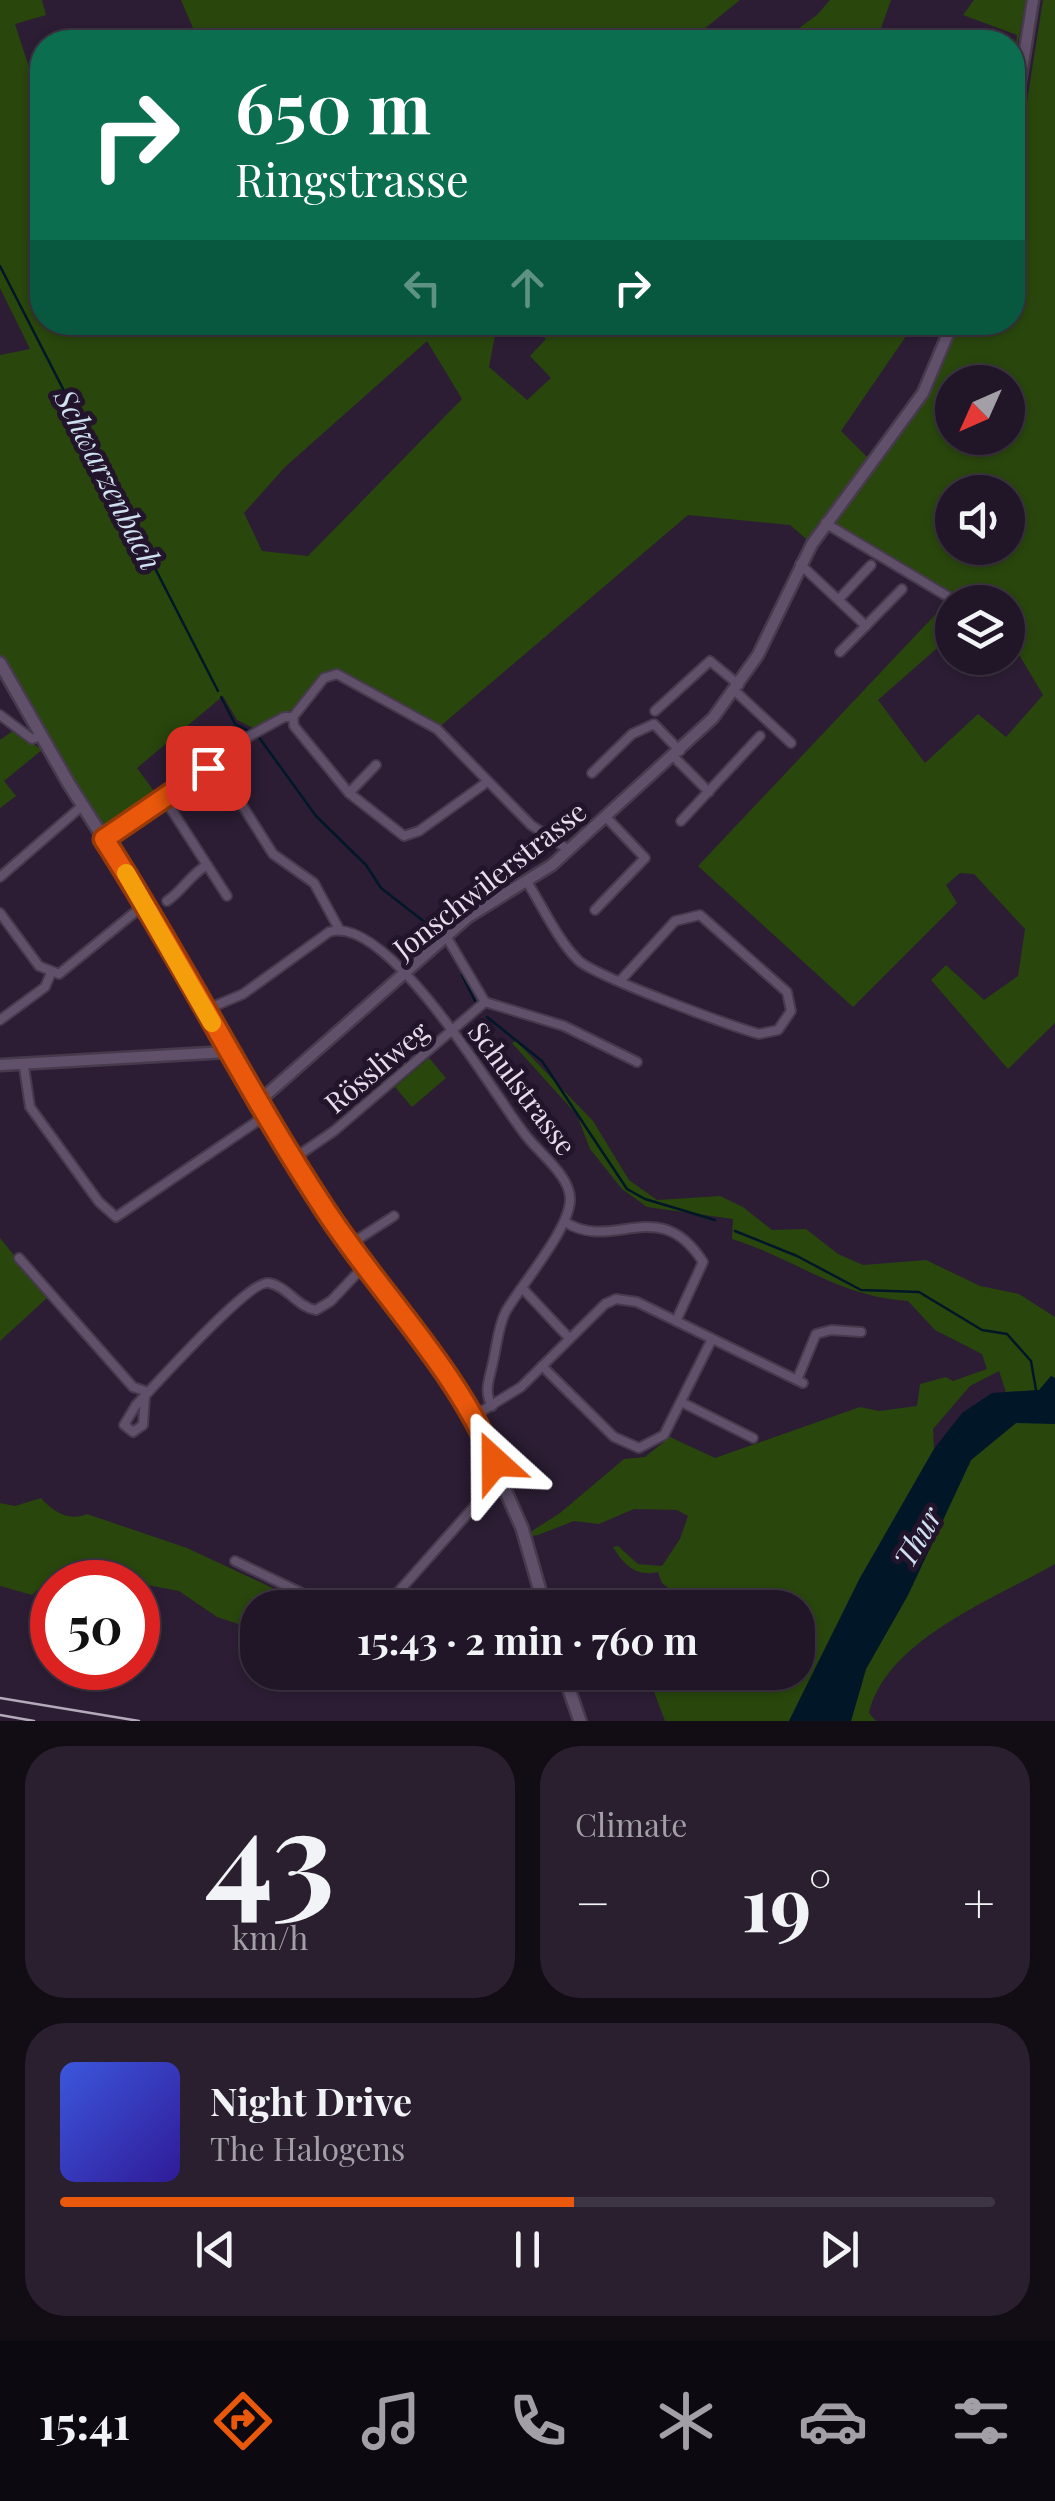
<!DOCTYPE html>
<html lang="en">
<head>
<meta charset="utf-8">
<style>
	body { margin:0; font-family:"Playfair Display",serif; background:#291f2f; color:#f1f3f6; height:100vh; display:flex; flex-direction:column; font-size:38px; white-space:nowrap }
	* { box-sizing:border-box; margin:0 }
	p { font-size:32px; color:#a29fa7 }
	.icon { flex:none; width:55px; height:55px; fill:none; stroke:currentColor; stroke-width:2; stroke-linecap:round; stroke-linejoin:round }
	.map { position:relative; height:1721px; overflow:hidden }
	.drawer { display:flex; flex-direction:column; gap:25px; padding:25px; background:#120c15; flex:1 }
	.drawer>* { flex:none }
	.guide { position:absolute; left:30px; top:30px; width:995px; height:305px; border-radius:40px; box-shadow:0 2px 8px #0004,0 0 0 2px #3e3544; background:#0b6e4f; color:#fff; overflow:hidden }
	.needle { width:65px; rotate:225deg }
	.tools { position:absolute; left:935px; top:365px; display:grid; gap:20px }
	.tools a { display:grid; place-items:center; width:90px; height:90px; border-radius:50%; background:#211627; box-shadow:0 2px 8px #0004,0 0 0 2px #3e3544; font-size:50px }
	.speed { position:absolute; left:30px; top:1560px; display:flex; gap:20px; font-size:50px; font-weight:700; text-align:center }
	.speed>* { display:grid; place-content:center; width:130px; height:130px; border-radius:50%; background:#211627; box-shadow:0 2px 8px #0004,0 0 0 2px #3e3544; line-height:1 }
	.speed .limit { border:15px solid #d22; background:#fff; color:#111 }
	.pin { position:absolute; display:grid; place-items:center; width:85px; height:85px; color:#fff; margin:-42px; border-radius:20px; box-shadow:0 5px 15px #0006 }
	.me { position:absolute; width:110px; margin:-55px; rotate:336deg; stroke-linejoin:round; filter:drop-shadow(0 0 8px #0008) }
	.turn { display:flex; align-items:center; gap:35px; height:210px; padding:0 40px; font-size:45px }
	.turn .icon { width:130px; height:130px; stroke-width:2.5 }
	.turn b { display:block; font-size:70px; line-height:85px }
	.lanes { display:flex; align-items:center; height:95px; padding:0 40px; background:#0003; justify-content:center; gap:50px; direction:ltr }
	.lanes .off { opacity:.35 }
	.big { font-size:75px; font-weight:700; line-height:1.1 }
	.drawer .widget { flex:1; display:flex; flex-direction:column; justify-content:center; gap:15px; min-width:0; padding:0 35px; border-radius:40px; background:#291f2f }
	.drawer .dial { align-items:center; gap:0 }
	.dial b { font-size:130px; line-height:1 }
	.song { display:flex; align-items:center; gap:30px }
	.cover { width:120px; height:120px; border-radius:15px; background:linear-gradient(135deg,hsl(230 70% 55%),hsl(250 70% 35%)) }
	.played { height:10px; border-radius:5px; background:linear-gradient(90deg,#ea580c 55%,#3e3544 55%) }
	.keys { display:flex; justify-content:space-around; direction:ltr }
	.heat { display:flex; justify-content:space-between; align-items:center; font-size:55px; direction:ltr }
	.drawer .tiles { flex:1; display:grid; gap:25px; grid-template-columns:1fr 1fr }
	.widget:last-child { grid-column:span 2 }
	.trip { position:absolute; left:240px; top:1590px; width:575px; height:100px; border-radius:40px; background:#211627; box-shadow:0 2px 8px #0004,0 0 0 2px #3e3544; font-weight:700; line-height:100px; text-align:center }
	.tab-bar { display:flex; height:160px; justify-content:space-around; align-items:center; background:#0d0910; color:#a29fa7 }
	.tab-bar .icon { width:70px; height:70px }
	.tab-bar .active { color:#ea580c }
	.tab-bar b { font-size:45px; color:#f1f3f6 }
	.map>svg:first-child { display:block }
	.green { fill:#29460d; fill-rule:evenodd }
	.water { fill:#011728 }
	.lines { fill:none; stroke-linecap:round; stroke-linejoin:round }
	.stream { stroke:#011728; stroke-width:2.5 }
	.minor-casing { stroke:#473a4d; stroke-width:12 }
	.tertiary-casing { stroke:#473a4d; stroke-width:15 }
	.secondary-casing { stroke:#473a4d; stroke-width:16 }
	.minor { stroke:#60506a; stroke-width:8 }
	.tertiary { stroke:#60506a; stroke-width:10 }
	.secondary { stroke:#60506a; stroke-width:11 }
	.rail { stroke:#b5aabb; stroke-width:2.5 }
	.route-casing { stroke:#983908; stroke-width:25 }
	.route { stroke:#ea580c; stroke-width:18 }
	.slow { stroke:#f59e0b; stroke-width:18 }
	.labels { text-anchor:middle; dominant-baseline:central; stroke-width:10; stroke-linejoin:round; paint-order:stroke }
	.street-label { font-size:28px; fill:#e7ddec; stroke:#22142a }
	.water-label { font-size:30px; font-style:italic; fill:#cfe1f0; stroke:#22142a }
</style>
</head>
<body>
<div class="map">
<svg width="1055" height="1721" viewBox="0 0 1055 1721">
	<rect width="100%" height="100%" fill="#2c1d34"/>
	<g class="green">
		<path d="M 0,0 L 42,0 L 46,15 L 15,24 L 38,95 L 42,94 L 42,322 L 502,323 L 496,330 L 489,367 L 527,400 L 551,378 L 530,356 L 546,339 L 529,323 L 915,323 L 841,431 L 877,467 L 934,386 L 959,323 L 1012,322 L 1013,157 L 1020,145 L 1043,0 L 1055,0 L 1055,1023 L 1008,1069 L 931,980 L 946,965 L 984,1000 L 1018,976 L 1025,929 L 974,874 L 960,873 L 946,885 L 957,903 L 853,1007 L 698,866 L 950,599 L 826,524 L 812,544 L 790,525 L 688,515 L 437,729 L 341,675 L 328,675 L 308,700 L 257,730 L 237,720 L 223,696 L 137,768 L 159,798 L 109,833 L 105,831 L 0,655 L 0,355 L 30,349 L 0,288 ZM 427,341 L 462,399 L 308,556 L 262,551 L 244,513 L 285,467 ZM 952,382 L 1008,382 L 1008,438 L 952,438 ZM 952,492 L 1008,492 L 1008,548 L 952,548 ZM 952,602 L 1008,602 L 1008,636 L 1043,695 L 1006,737 L 978,714 L 925,763 L 878,700 L 952,635 Z"/>
		<polygon points="181,0 740,0 688,42 199,42"/>
		<polygon points="830,0 891,0 879,34 891,42 780,42 817,15"/>
		<polygon points="974,0 1026,0 1013,68 1017,35 963,15"/>
		<polygon points="14,730 42,750 4,781 16,796 0,808 0,740"/>
		<path d="M 516,1041 L 593,1121 L 629,1180 L 657,1200 L 720,1196 L 743,1207 L 772,1230 L 806,1229 L 838,1254 L 863,1265 L 926,1260 L 980,1286 L 1019,1294 L 1055,1317 L 1055,1378 L 1051,1376 L 1040,1390 L 1006,1392 L 999,1371 L 970,1386 L 933,1429 L 934,1449 L 860,1578 L 789,1721 L 665,1721 L 647,1673 L 798,1672 L 798,1608 L 664,1607 L 672,1591 L 662,1583 L 658,1572 C 636,1577 624,1565 613,1547 L 618,1546 L 638,1564 L 662,1566 L 680,1539 L 688,1516 L 677,1510 L 634,1509 L 599,1524 L 574,1521 L 538,1535 L 532,1536 L 532,1531 L 560,1513 L 624,1459 L 645,1457 L 670,1437 L 715,1458 L 860,1407 L 879,1411 L 917,1406 L 920,1384 L 946,1377 L 953,1381 L 987,1369 L 982,1354 L 935,1330 L 908,1301 C 837,1296 798,1260 732,1239 L 733,1219 L 647,1207 L 622,1189 L 590,1149 L 577,1115 L 512,1043 Z"/>
		<polygon points="429,1058 446,1078 412,1107 395,1087"/>
		<polygon points="0,1238 48,1297 0,1341"/>
		<path d="M 1033,1420 L 1055,1424 L 1055,1564 C 994,1599 886,1640 869,1713 L 876,1721 L 851,1721 L 866,1669 L 908,1595 L 971,1460 L 1016,1423 Z"/>
		<path d="M 41,1498 C 52,1511 69,1522 87,1514 L 187,1548 L 313,1607 L 258,1608 L 257,1630 L 217,1617 L 179,1591 L 61,1569 L 32,1595 L 0,1586 L 0,1503 L 15,1506 Z"/>
	</g>
	<polygon class="water" points="1051,1376 1055,1378 1055,1424 1016,1423 971,1460 908,1595 866,1669 851,1721 789,1721 860,1578 934,1449 962,1413 992,1393 1039,1390"/>
	<g class="lines">
		<g class="stream">
			<polyline points="0,266 218,691"/>
			<polyline points="221,697 235,724 251,732"/>
			<polyline points="258,736 316,816 366,865 381,888 440,934"/>
			<polyline points="462,975 475,1001"/>
			<polyline points="487,1017 542,1061 627,1189 645,1199 715,1220"/>
			<polyline points="735,1231 797,1256 861,1290 919,1292 982,1330 1007,1334 1031,1361 1036,1390"/>
		</g>
		<defs>
			<g id="minor">
				<polyline points="825,523 957,602"/>
				<polyline points="800,564 866,626"/>
				<polyline points="839,599 871,565"/>
				<polyline points="840,652 902,589"/>
				<polyline points="735,691 791,743"/>
				<polyline points="655,711 710,661 739,685"/>
				<polyline points="0,715 32,739 41,736"/>
				<polyline points="293,717 294,726 349,793 404,836 419,831 487,782"/>
				<polyline points="674,757 709,792"/>
				<path d="M 218,767 C 225,745 264,729 284,717 L 293,717 L 324,678 L 337,674 L 437,729 L 531,825 L 569,850"/>
				<polyline points="218,767 273,854 314,883 339,929"/>
				<polyline points="592,773 632,734 654,724 680,751"/>
				<polyline points="349,793 376,765"/>
				<polyline points="164,798 227,896"/>
				<polyline points="681,821 760,736"/>
				<polyline points="104,839 204,770 218,767"/>
				<polyline points="0,877 82,806"/>
				<path d="M 527,882 C 543,907 557,939 578,960 C 594,976 731,1026 759,1034 L 778,1030 L 791,1011 L 787,992 L 700,915 L 675,921 L 620,981"/>
				<path d="M 167,901 C 183,890 190,875 207,865"/>
				<polyline points="595,910 645,858 606,817"/>
				<polyline points="0,913 39,966 59,974 145,904"/>
				<polyline points="446,936 485,1002 564,1026 637,1062"/>
				<path d="M 205,1010 L 243,994 L 329,932 C 388,913 492,1092 524,1133 C 537,1152 572,1176 570,1201 C 568,1231 522,1284 506,1311 C 498,1326 497,1345 493,1362 C 490,1378 483,1391 492,1406"/>
				<polyline points="0,1020 45,987 51,973"/>
				<polyline points="24,1067 30,1107 99,1202 116,1217 265,1116"/>
				<polyline points="293,1159 334,1131 485,1002"/>
				<path d="M 565,1222 C 614,1253 659,1193 703,1262 L 676,1321"/>
				<polyline points="349,1245 394,1216"/>
				<polyline points="19,1258 133,1387 148,1392"/>
				<polyline points="524,1290 569,1338"/>
				<polyline points="542,1366 614,1437 639,1448 664,1435 712,1339"/>
				<polyline points="797,1380 816,1334 831,1330 861,1332"/>
				<path d="M 145,1396 L 143,1425 L 133,1432 L 124,1425 L 136,1405 C 155,1386 249,1279 269,1283 C 287,1286 297,1307 316,1310 L 331,1301 L 364,1266"/>
				<polyline points="681,1402 753,1438"/>
				<polyline points="474,1416 521,1387 605,1304 616,1299 637,1302 803,1383"/>
				<polyline points="235,1561 333,1608"/>
				<polyline points="384,1608 487,1492 503,1482"/>
			</g>
			<g id="tertiary">
				<polyline points="1012,132 1033,0"/>
				<polyline points="0,1065 227,1052"/>
				<polyline points="257,1103 468,917 552,865 713,718 758,655 812,544 923,393 953,322"/>
			</g>
			<g id="secondary">
				<polyline points="0,663 69,784 166,937 265,1116 344,1238 466,1402 522,1528 545,1608"/>
				<polyline points="563,1672 580,1721"/>
			</g>
		</defs>
		<use href="#minor" class="minor-casing"/>
		<use href="#tertiary" class="tertiary-casing"/>
		<use href="#secondary" class="secondary-casing"/>
		<use href="#minor" class="minor"/>
		<use href="#tertiary" class="tertiary"/>
		<use href="#secondary" class="secondary"/>
		<g class="rail">
			<polyline points="0,1698 139,1721"/>
			<polyline points="0,1715 34,1721"/>
		</g>
	</g>
	<g class="lines">
		<defs>
			<path id="route" d="M 208,768 L 104,839 C 183,961 246,1090 326,1211 C 381,1295 456,1368 495,1462"/>
		</defs>
		<use href="#route" class="route-casing"/>
		<use href="#route" class="route"/>
		<polyline class="slow" points="126,873 212,1023"/>
	</g>
	<g class="labels">
		<g class="street-label">
			<text transform="translate(489 879) rotate(-38)">Jonschwilerstrasse</text>
			<text transform="translate(376 1066) rotate(-40)">Rössliweg</text>
			<text transform="translate(523 1088) rotate(53)">Schulstrasse</text>
		</g>
		<g class="water-label">
			<text transform="translate(109 479) rotate(63)">Schwarzenbach</text>
			<text transform="translate(917 1537) rotate(-60)">Thur</text>
		</g>
	</g>
</svg>
<div class="tools">
<a><svg class="needle" viewBox="-14 -14 28 28"><path d="M0-13l5 13h-10z" fill="#e53935"/><path d="M0 13l5-13h-10z" fill="#a29fa7"/></svg></a>
<a><svg class="icon" aria-label="sound" viewBox="0 0 24 24"><path d="M4 9h4l5-4v14l-5-4H4zM17 9q2 3 0 6"/></svg></a>
<a><svg class="icon" aria-label="layers" viewBox="0 0 24 24"><path d="M12 4l9 5-9 5-9-5zM3 14l9 5 9-5"/></svg></a>
</div>
<div class="speed"><div class="limit">50</div></div>
<div class="pin" style="left:208px;top:768px;background:#d93025"><svg class="icon" aria-label="arrive" viewBox="0 0 24 24"><path d="M6 21V4h12l-3 4 3 4H6"/></svg></div>
<svg class="me" style="left:495px;top:1462px" viewBox="-20 -20 40 40"><path d="M0-17L14 15 0 8-14 15z" fill="#ea580c" stroke="#fff" stroke-width="4"/></svg>
<div class="trip">15:43 · 2 min · 760 m</div>
<div class="guide">
<div class="turn"><svg class="icon" aria-label="right" viewBox="0 0 24 24"><path d="M7 20v-9h11M14 6l5 5-5 5"/></svg><div><b>650 m</b>Ringstrasse</div></div>
<div class="lanes"><svg class="icon off" aria-label="left" viewBox="0 0 24 24"><path d="M17 20v-9H6M10 6l-5 5 5 5"/></svg><svg class="icon off" aria-label="ahead" viewBox="0 0 24 24"><path d="M12 20V5M6 11l6-6 6 6"/></svg><svg class="icon" aria-label="right" viewBox="0 0 24 24"><path d="M7 20v-9h11M14 6l5 5-5 5"/></svg></div>
</div>
</div>
<section class="drawer">
<div class="tiles">
<div class="widget dial"><b>43</b><p>km/h</p></div>
<div class="widget"><p>Climate</p>
<div class="heat"><a>−</a><b class="big">19°</b><a>+</a></div>
</div>
<div class="widget">
<div class="song"><i class="cover"></i><div><b>Night Drive</b><p>The Halogens</p></div></div>
<div class="played"></div>
<div class="keys"><svg class="icon" aria-label="previous" viewBox="0 0 24 24"><path d="M18 5L8 12l10 7zM5 5v14"/></svg><svg class="icon" aria-label="pause" viewBox="0 0 24 24"><path d="M8 5v14M16 5v14"/></svg><svg class="icon" aria-label="next" viewBox="0 0 24 24"><path d="M6 5l10 7-10 7zM19 5v14"/></svg></div>
</div>
</div>
</section>
<nav class="tab-bar">
<b>15:41</b>
<svg class="icon active" aria-label="directions" viewBox="0 0 24 24"><path d="M12 3l9 9-9 9-9-9zM9 14v-3h6M13 9l2 2-2 2"/></svg>
<svg class="icon" aria-label="music" viewBox="0 0 24 24"><path d="M9 18V5l10-2v13"/><circle cx="6" cy="18" r="3"/><circle cx="16" cy="16" r="3"/></svg>
<svg class="icon" aria-label="phone" viewBox="0 0 24 24"><path d="M5 4h4l2 5-3 2q2 4 5 5l2-3 5 2v4C11 20 4 13 5 4z"/></svg>
<svg class="icon" aria-label="climate" viewBox="0 0 24 24"><path d="M12 3v18M4 7l16 10M4 17L20 7"/></svg>
<svg class="icon" aria-label="car" viewBox="0 0 24 24"><path d="M5 17H2v-5l4-1 3-4h7l3 4 3 1v5h-3M9 17h6M6 11h13"/><circle cx="7" cy="17" r="2"/><circle cx="17" cy="17" r="2"/></svg>
<svg class="icon" aria-label="filters" viewBox="0 0 24 24"><path d="M4 7h16M4 17h16"/><circle cx="9" cy="7" r="2"/><circle cx="15" cy="17" r="2"/></svg>
</nav>
</body>
</html>
